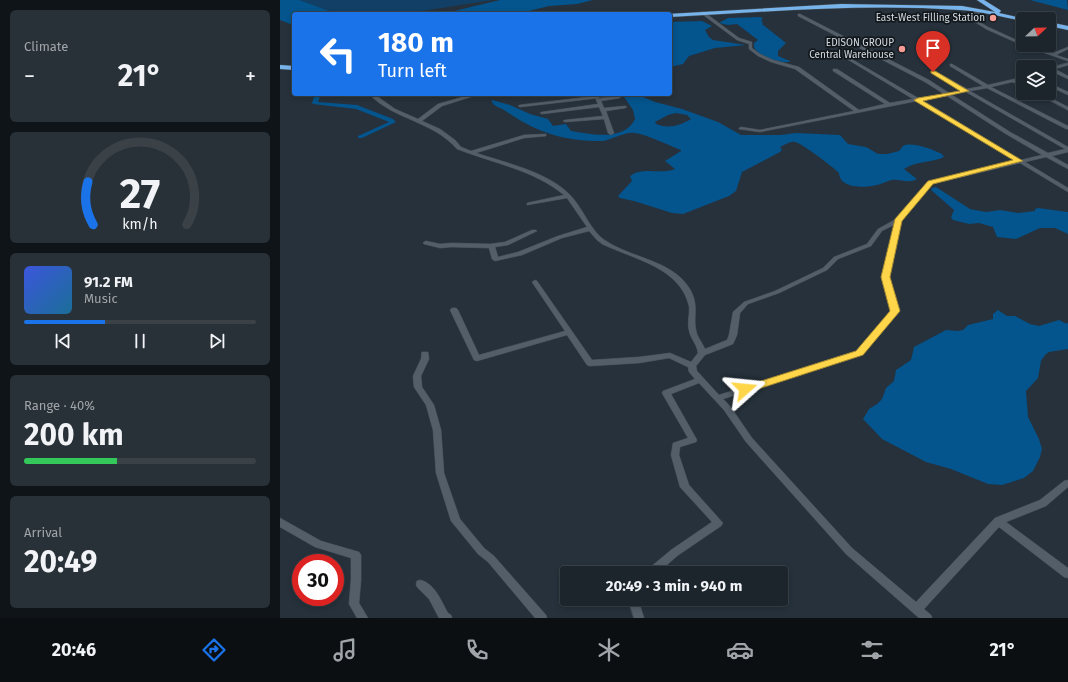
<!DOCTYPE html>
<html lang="en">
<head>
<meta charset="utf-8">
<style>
	body { margin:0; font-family:"Fira Sans",sans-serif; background:#293138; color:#f1f3f6; height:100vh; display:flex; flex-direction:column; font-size:15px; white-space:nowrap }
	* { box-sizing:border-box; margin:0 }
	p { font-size:13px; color:#a0a5a9 }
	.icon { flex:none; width:22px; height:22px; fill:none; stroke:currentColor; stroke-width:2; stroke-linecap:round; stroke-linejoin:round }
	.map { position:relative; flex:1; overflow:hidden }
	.panel { display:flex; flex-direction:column; gap:10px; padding:10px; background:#0f1418; width:280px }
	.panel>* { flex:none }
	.hud { position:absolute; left:12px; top:12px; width:380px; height:84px; border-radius:4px; box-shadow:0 2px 6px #0003,0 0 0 1px #3a4248; background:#1a73e8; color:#fff; overflow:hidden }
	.needle { width:26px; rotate:68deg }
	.controls { position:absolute; left:736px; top:12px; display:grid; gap:8px }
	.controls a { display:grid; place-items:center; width:40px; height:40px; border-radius:4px; background:#1c252c; box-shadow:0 2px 6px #0003,0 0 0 1px #3a4248; font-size:20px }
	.speed { position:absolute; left:12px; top:554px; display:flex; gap:8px; font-size:20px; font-weight:700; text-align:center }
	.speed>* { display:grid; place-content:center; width:52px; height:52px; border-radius:50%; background:#1c252c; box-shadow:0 2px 6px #0003,0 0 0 1px #3a4248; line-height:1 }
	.speed .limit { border:6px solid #d22; background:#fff; color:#111 }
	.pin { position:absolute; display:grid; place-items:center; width:34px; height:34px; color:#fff; margin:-41px -17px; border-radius:50% 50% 50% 0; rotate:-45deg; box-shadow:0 0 4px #0007 }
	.pin .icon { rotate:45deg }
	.me { position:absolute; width:44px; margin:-22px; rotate:72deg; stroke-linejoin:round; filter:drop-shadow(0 0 3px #0008) }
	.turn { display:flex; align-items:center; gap:14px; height:84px; padding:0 20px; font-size:18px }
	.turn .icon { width:52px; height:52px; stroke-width:2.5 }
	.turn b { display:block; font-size:28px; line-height:34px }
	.big { font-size:30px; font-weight:700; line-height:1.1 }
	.panel .widget { flex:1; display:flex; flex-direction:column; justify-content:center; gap:6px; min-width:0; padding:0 14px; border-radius:6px; background:#293138 }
	.panel .dial { align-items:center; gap:0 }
	.dial svg { height:104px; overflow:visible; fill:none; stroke:#3a4248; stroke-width:7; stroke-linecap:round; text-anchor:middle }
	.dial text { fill:#f1f3f6; stroke:none }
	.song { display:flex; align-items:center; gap:12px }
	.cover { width:48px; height:48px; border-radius:6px; background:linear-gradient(135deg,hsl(230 70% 55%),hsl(200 70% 35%)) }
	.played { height:4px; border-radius:2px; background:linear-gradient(90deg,#1a73e8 35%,#3a4248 35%) }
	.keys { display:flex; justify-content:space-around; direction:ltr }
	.heat { display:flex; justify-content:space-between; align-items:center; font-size:22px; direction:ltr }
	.charge { height:6px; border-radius:3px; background:linear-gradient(90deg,#34c759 40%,#3a4248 0) }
	.trip { position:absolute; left:280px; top:566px; width:228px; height:40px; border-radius:4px; background:#1c252c; box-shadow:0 2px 6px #0003,0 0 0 1px #3a4248; font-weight:700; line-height:40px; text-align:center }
	.dock { display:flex; height:64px; justify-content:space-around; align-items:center; background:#0b0f12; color:#a0a5a9 }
	.dock .icon { width:28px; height:28px }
	.dock .current { color:#1a73e8 }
	.dock b { font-size:18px; color:#f1f3f6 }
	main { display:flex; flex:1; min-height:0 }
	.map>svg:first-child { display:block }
	.green { fill:#123f65 }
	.water { fill:#04548d; fill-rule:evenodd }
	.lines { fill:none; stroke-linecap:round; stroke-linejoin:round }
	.canal { fill:#04548d; fill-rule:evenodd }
	.street-casing { stroke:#464f57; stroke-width:1 }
	.highway-casing { stroke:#464f57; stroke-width:1 }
	.street { fill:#535e69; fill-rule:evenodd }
	.highway { fill:#78b4ec; fill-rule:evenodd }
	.route { fill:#ffd54a; stroke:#a68a30 }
	.poi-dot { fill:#f59c94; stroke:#13181d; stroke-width:1.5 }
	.labels { text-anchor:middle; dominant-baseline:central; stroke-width:3.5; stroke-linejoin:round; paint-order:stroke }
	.far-poi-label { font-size:10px; fill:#d4dbe1; stroke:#13181d; text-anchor:end }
</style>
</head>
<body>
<main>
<section class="panel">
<div class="widget"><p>Climate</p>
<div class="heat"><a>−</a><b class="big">21°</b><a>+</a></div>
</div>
<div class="widget dial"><svg viewBox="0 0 100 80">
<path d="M14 69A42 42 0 1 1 86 69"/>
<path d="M14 69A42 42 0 0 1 10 36" stroke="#1a73e8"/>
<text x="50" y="56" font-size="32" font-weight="700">27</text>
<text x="50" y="72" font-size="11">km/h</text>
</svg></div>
<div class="widget">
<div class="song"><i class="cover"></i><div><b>91.2 FM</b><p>Music</p></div></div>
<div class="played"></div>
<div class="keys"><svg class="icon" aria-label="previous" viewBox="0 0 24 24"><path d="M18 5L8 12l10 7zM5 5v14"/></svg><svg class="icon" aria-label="pause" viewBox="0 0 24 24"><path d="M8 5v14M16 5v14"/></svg><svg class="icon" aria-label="next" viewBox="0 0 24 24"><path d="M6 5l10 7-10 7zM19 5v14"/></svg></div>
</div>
<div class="widget"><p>Range · 40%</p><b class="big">200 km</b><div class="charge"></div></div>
<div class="widget"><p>Arrival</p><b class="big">20:49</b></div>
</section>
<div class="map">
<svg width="788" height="618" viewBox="0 0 788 618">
	<rect width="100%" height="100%" fill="#26313b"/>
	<polygon class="green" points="16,0 213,0 130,13 54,12"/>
	<g class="water">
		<polygon points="0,0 19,0 58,14 14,14 13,25 0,20"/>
		<polygon points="220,0 313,0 297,4 269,6 237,14 152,14 170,12"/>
		<polygon points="750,0 787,0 788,10"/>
		<path d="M 481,17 L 483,19 L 481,20 L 483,23 L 482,24 L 506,43 L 498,51 L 498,56 L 510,61 L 509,62 C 498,63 479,57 474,47 L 474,43 L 478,40 L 457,24 L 448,25 L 439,23 L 448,18 Z"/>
		<polygon points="422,21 432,26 425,30 429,37 433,40 466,45 435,48 409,56 403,64 390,67 390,22"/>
		<path d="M 342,94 L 356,94 L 375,102 L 402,109 L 438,122 L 461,135 L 501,135 L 516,133 L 560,135 L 568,144 L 586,147 L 598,154 L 607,154 L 619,151 L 623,146 C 632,141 654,150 662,154 L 664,157 C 651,163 636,161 624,169 L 637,179 C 629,184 620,179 612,180 C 607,181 602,184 597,185 C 585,188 560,189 559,173 C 554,168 522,143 515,142 C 510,141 505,145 500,147 L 502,150 L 500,152 L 462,172 L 456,191 L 449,196 L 403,214 L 392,213 L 354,201 L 340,198 L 338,196 L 352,181 L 350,176 C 363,166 381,175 395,169 L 385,161 L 401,151 L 401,150 C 388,145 368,135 355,133 C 345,131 332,140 322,141 C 282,141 256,132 224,110 C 219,107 215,107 212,102 L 212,100 L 230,105 L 250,114 L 268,119 L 273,126 L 286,124 L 291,131 C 311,134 344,142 355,119 L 353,110 ZM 396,113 L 407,115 L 411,119 C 399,126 389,129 376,124 L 375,122 L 388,115 Z"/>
		<polygon points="656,187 690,209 706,212 720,210 738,213 755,211 755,209 758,208 788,212 788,234 775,228 760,228 736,239 717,237 713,227 699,223 689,224 673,220 671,217 674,210 651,190 652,188"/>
		<polygon points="718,310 727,316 735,316 750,324 759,326 779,320 787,324 788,322 788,349 769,352 765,355 761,361 758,378 746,391 748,417 759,439 762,449 760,457 753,471 744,478 722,485 708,484 671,469 646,462 602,439 583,419 589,409 597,404 602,399 606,388 614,381 616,370 631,360 634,347 666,330 678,331 683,330 688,325 713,319 713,314"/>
	</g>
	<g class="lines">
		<polygon class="canal" points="35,94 41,94 38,102 77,105 113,119 116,122 82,138 78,138 78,136 109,122 76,109 33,104 32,103"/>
		<defs>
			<g id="street">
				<polygon points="705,11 707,12 706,13 694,15 691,17 708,27 743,43 743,45 749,45 773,53 788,47 788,49 776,55 788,59 788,61 744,46 706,29 687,17 692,13"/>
				<path d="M 422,12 L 424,12 L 459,38 L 472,42 L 472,48 L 480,54 L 493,60 L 519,67 L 579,110 L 605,104 L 553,71 L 553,69 L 557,69 L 610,103 L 633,99 L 567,59 L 566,58 L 568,57 L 638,98 L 664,94 L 645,82 L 518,16 L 518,14 L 520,14 L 649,80 L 669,93 L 682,90 L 651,73 L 651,71 L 655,71 L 687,89 L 703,86 L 670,66 L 670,64 L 672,64 L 708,85 L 743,77 L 743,79 L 737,81 L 743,83 L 743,86 L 732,82 L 711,87 L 788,126 L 788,129 L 786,129 L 707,88 L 690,91 L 788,147 L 788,152 L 772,156 L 788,165 L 788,169 L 766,157 L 745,162 L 788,188 L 788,192 L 740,163 L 652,184 L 621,220 L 609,277 L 619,311 L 582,355 L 443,399 L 450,406 L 472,438 L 572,548 L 636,602 L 715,518 L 760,500 L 784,481 L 788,480 L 788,487 L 766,506 L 726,522 L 788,568 L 788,578 L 784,577 L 719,527 L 644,609 L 651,615 L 652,618 L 639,618 L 566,554 L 466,442 L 444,410 L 419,383 L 391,394 L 417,440 L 416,442 L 400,447 L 399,455 L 409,485 L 443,523 L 441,526 L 397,556 L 378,573 L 366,573 L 367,570 L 391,550 L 432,522 L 400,487 L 391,455 L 393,443 L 408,438 L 382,393 L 383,391 L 415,379 L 409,372 L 408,367 L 389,358 L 359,363 L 310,366 L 307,365 L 287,335 L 197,361 L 194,360 L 170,310 L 172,308 L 176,308 L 178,310 L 199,355 L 285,331 L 252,282 L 255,280 L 257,281 L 312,360 L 359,357 L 390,353 L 411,362 L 418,353 C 417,344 410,338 409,330 C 407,322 410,314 409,306 C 400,267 353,259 322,244 L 317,240 L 309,231 L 282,238 L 242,255 L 215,261 L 212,259 L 209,248 L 171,247 L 160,248 L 144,244 L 143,243 L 144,242 L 146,241 L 160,244 L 171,243 L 210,244 L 225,242 L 252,230 L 256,230 L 257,231 L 228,245 L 215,247 L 218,257 L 238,252 L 278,236 L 307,227 L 287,198 L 247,205 L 247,203 L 284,195 C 254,170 213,163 177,149 C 153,121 114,120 89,94 L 94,94 L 115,109 L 138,119 L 158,104 L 193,94 L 200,94 L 162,106 L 142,121 L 160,129 L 175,140 L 181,147 L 191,151 L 244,135 L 266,134 L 266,136 L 244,138 L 196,153 C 226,163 269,172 291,196 C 304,210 311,232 326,241 C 353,259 394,260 411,291 C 419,307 413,315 416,330 C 417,337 422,342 425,349 L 447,340 L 449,335 L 453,312 L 464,302 L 495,291 L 543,268 L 554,257 L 587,244 L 598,229 L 616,219 L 648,182 L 736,161 L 637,101 L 480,132 L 459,129 L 459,128 L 461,127 L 480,130 L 574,111 L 515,69 L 491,62 L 478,56 L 469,49 L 469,44 L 457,40 L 422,14 ZM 686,92 L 785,149 L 768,153 L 730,132 L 672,95 ZM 667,96 L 726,134 L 762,155 L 741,160 L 642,100 ZM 614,225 L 603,277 L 611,311 L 576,351 L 439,395 L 417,371 L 416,366 L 425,355 L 453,344 L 457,335 L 460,313 L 468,304 L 499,293 L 547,270 L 558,259 L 591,246 L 602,231 Z"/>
				<polygon points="788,63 788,65 775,69 788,76 788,79 771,71 769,71 769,68"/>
				<polygon points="769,83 788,92 788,95 769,86"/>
				<polygon points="756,93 761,93 788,107 788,110"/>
				<polygon points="317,96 319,96 319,98 240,107 238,106 240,105"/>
				<polygon points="338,96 340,96 340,98 321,101 324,108 345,106 347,107 345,108 326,111 334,133 331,135 328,133 324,119 285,122 283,121 285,120 323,116 319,107 262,114 260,113 262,112 318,104 316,100 316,99"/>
				<polygon points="142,352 148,352 149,359 141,376 142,387 154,405 161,430 164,473 180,519 204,548 214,556 266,615 267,618 255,618 208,562 198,554 171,521 156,473 153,430 146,405 134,387 133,376 141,359"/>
				<polygon points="0,518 41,541 79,552 81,555 81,580 79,603 88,618 77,618 69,604 71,580 71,558 35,547 0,527"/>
				<path d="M 141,580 C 156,585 161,601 168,613 L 171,615 L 172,618 L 159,618 L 149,599 L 137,587 L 136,584 L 137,581 Z"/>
				<polygon points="348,599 358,599 364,618 354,618"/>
			</g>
			<g id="highway">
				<path d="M 697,0 L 704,0 L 720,10 L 721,11 L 719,13 L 746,19 L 743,19 L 743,21 C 722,17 701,11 680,10 C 584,3 486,12 390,17 L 390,14 L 388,14 L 561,4 L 682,6 L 715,12 Z"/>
				<polygon points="769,22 788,26 788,30 769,26"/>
				<polygon points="0,65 14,66 14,70 0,69"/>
			</g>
		</defs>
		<use href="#street" class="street-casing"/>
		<use href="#highway" class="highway-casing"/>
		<use href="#street" class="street"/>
		<use href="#highway" class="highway"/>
	</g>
	<polygon class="route" points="651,71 655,71 689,91 643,101 743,161 653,184 622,221 610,277 620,311 583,355 469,392 462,392 460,389 462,387 576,351 610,311 601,277 615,219 648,181 733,160 635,101 634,100 638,98 680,91 651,73"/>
	<g class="poi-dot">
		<circle cx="713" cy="18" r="4"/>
		<circle cx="622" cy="49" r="4"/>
	</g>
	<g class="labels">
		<g class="far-poi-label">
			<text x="705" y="18">East-West Filling Station</text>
			<text x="614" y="43">EDISON GROUP<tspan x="614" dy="12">Central Warehouse</tspan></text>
		</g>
	</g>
</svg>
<div class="controls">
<a><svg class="needle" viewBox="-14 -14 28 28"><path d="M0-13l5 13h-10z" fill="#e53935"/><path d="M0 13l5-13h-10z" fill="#a0a5a9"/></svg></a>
<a><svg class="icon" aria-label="layers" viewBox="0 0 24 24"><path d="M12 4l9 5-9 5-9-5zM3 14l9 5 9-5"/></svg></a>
</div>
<div class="speed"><div class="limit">30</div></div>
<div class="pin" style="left:653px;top:72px;background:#d93025"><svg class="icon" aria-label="arrive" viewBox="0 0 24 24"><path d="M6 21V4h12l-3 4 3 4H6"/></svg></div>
<svg class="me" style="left:465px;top:389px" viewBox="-20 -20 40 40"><path d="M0-17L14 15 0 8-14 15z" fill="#ffd54a" stroke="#fff" stroke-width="4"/></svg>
<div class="trip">20:49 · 3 min · 940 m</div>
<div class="hud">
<div class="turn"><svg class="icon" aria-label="left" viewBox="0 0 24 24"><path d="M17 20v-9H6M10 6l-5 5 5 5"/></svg><div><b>180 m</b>Turn left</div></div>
</div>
</div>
</main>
<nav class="dock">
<b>20:46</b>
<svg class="icon current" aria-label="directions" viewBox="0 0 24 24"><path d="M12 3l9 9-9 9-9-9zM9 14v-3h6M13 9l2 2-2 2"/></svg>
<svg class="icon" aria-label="music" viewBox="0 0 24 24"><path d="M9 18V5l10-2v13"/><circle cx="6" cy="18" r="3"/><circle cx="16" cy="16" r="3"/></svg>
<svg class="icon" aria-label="phone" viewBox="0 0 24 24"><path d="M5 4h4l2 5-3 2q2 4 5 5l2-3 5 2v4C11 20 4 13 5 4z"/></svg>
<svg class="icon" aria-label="climate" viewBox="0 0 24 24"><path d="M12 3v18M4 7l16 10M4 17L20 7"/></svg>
<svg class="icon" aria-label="car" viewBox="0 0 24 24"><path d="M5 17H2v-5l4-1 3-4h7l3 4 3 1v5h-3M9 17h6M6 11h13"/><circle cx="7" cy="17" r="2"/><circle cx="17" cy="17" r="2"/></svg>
<svg class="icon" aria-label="filters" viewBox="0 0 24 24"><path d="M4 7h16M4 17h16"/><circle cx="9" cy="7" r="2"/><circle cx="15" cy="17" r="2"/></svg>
<b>21°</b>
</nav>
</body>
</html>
